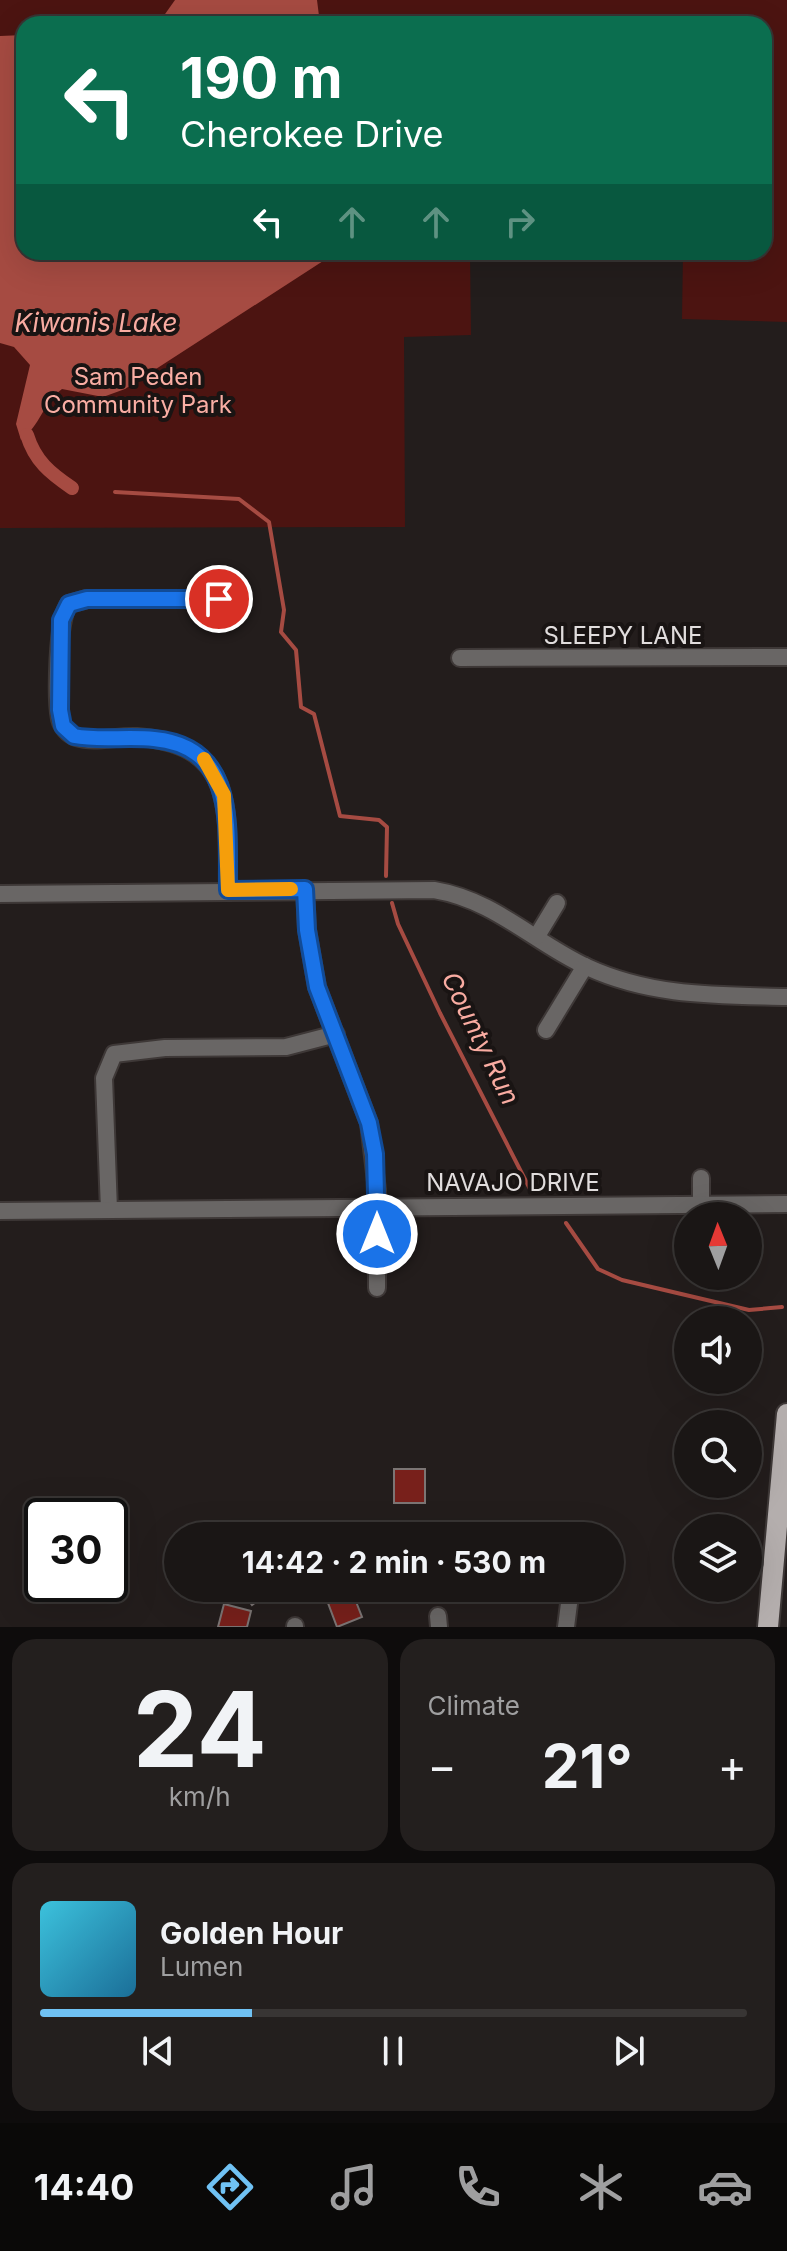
<!DOCTYPE html>
<html lang="en">
<head>
<meta charset="utf-8">
<style>
	body { margin:0; font-family:Inter,sans-serif; background:#231f1e; color:#f1f3f6; height:100vh; display:flex; flex-direction:column; font-size:30px; white-space:nowrap }
	* { box-sizing:border-box; margin:0 }
	p { font-size:26px; color:#9f9fa0 }
	.icon { flex:none; width:44px; height:44px; fill:none; stroke:currentColor; stroke-width:2; stroke-linecap:round; stroke-linejoin:round }
	.map { position:relative; height:1627px; overflow:hidden }
	.details { display:flex; flex-direction:column; gap:12px; padding:12px; background:#0e0c0c; flex:1 }
	.details>* { flex:none }
	.hud { position:absolute; left:16px; top:16px; width:756px; height:244px; border-radius:24px; box-shadow:0 8px 32px #0002,0 0 0 2px #383534; background:#0b6e4f; color:#fff; overflow:hidden }
	.needle { width:52px; rotate:359deg }
	.tools { position:absolute; left:674px; top:1202px; display:grid; gap:16px }
	.tools a { display:grid; place-items:center; width:88px; height:88px; border-radius:50%; background:#1a1615; box-shadow:0 8px 32px #0002,0 0 0 2px #383534; font-size:40px }
	.speed { position:absolute; left:24px; top:1498px; display:flex; gap:16px; font-size:40px; font-weight:700; text-align:center }
	.speed>* { display:grid; place-content:center; width:104px; height:104px; border-radius:50%; background:#1a1615; box-shadow:0 8px 32px #0002,0 0 0 2px #383534; line-height:1 }
	.speed .limit { border:4px solid #111; border-radius:12px; background:#fff; color:#111 }
	.pin { position:absolute; display:grid; place-items:center; width:68px; height:68px; color:#fff; margin:-34px; border:4px solid #fff; border-radius:50%; box-shadow:0 2px 8px #0007 }
	.me { position:absolute; width:88px; margin:-44px; rotate:0deg; stroke-linejoin:round; filter:drop-shadow(0 0 6px #0008) }
	.turn { display:flex; align-items:center; gap:28px; height:168px; padding:0 32px; font-size:36px }
	.turn .icon { width:104px; height:104px; stroke-width:2.5 }
	.turn b { display:block; font-size:56px; line-height:68px }
	.lanes { display:flex; align-items:center; height:76px; padding:0 32px; background:#0003; justify-content:center; gap:40px; direction:ltr }
	.lanes .off { opacity:.35 }
	.big { font-size:60px; font-weight:700; line-height:1.1 }
	.details .tile { flex:1; display:flex; flex-direction:column; justify-content:center; gap:12px; min-width:0; padding:0 28px; border-radius:24px; background:#231f1e }
	.details .dial { align-items:center; gap:0 }
	.dial b { font-size:104px; line-height:1 }
	.song { display:flex; align-items:center; gap:24px }
	.cover { width:96px; height:96px; border-radius:12px; background:linear-gradient(135deg,hsl(190 70% 55%),hsl(200 70% 35%)) }
	.played { height:8px; border-radius:4px; background:linear-gradient(90deg,#70c2f4 30%,#383534 30%) }
	.keys { display:flex; justify-content:space-around; direction:ltr }
	.heat { display:flex; justify-content:space-between; align-items:center; font-size:44px; direction:ltr }
	.details .tiles { flex:1; display:grid; gap:12px; grid-template-columns:1fr 1fr }
	.tile:last-child { grid-column:span 2 }
	.trip { position:absolute; left:164px; top:1522px; width:460px; height:80px; border-radius:40px; background:#1a1615; box-shadow:0 8px 32px #0002,0 0 0 2px #383534; font-weight:700; line-height:80px; text-align:center }
	.tabs { display:flex; height:128px; justify-content:space-around; align-items:center; background:#0a0908; color:#9f9fa0 }
	.tabs .icon { width:56px; height:56px }
	.tabs .selected { color:#70c2f4 }
	.tabs b { font-size:36px; color:#f1f3f6 }
	.map>svg:first-child { display:block }
	.green { fill:#4c1411 }
	.water { fill:#a64b42 }
	.lines { fill:none; stroke-linecap:round; stroke-linejoin:round }
	.stream { stroke:#a64b42; stroke-width:4 }
	.canal { stroke:#a64b42; stroke-width:14 }
	.building { fill:#78201b; stroke:#7c7574; stroke-width:2 }
	.minor-casing { stroke:#3e3837; stroke-width:20 }
	.major-casing { stroke:#3e3837; stroke-width:24 }
	.minor { stroke:#696665; stroke-width:16 }
	.major { stroke:#b4aead; stroke-width:20 }
	.route-casing { stroke:#114b97; stroke-width:20 }
	.route { stroke:#1a73e8; stroke-width:14 }
	.slow { stroke:#f59e0b; stroke-width:14 }
	.labels { text-anchor:middle; dominant-baseline:central; stroke-width:8; stroke-linejoin:round; paint-order:stroke }
	.park-label { font-size:24px; fill:#faaea4; stroke:#191413 }
	.street-label { font-size:24px; fill:#e1dddd; stroke:#191413 }
	.water-label { font-size:26px; font-style:italic; fill:#f9aca2; stroke:#191413 }
</style>
</head>
<body>
<div class="map">
<svg width="787" height="1627" viewBox="0 0 787 1627">
	<rect width="100%" height="100%" fill="#231d1c"/>
	<polygon class="green" points="0,0 787,0 787,322 682,319 683,252 764,252 764,24 24,24 24,252 470,252 471,335 404,337 405,527 0,528"/>
	<g class="water">
		<polygon points="175,0 317,0 320,24 158,24"/>
		<path d="M 24,35 L 24,252 L 337,252 L 125,389 L 103,397 L 62,389 C 43,403 40,426 21,440 L 16,424 L 30,365 L 14,347 L 0,343 L 0,36 Z"/>
	</g>
	<g class="lines">
		<g class="stream">
			<polyline points="115,492 239,499 269,522 284,610 281,632 296,650 301,707 314,714 340,816 379,820 387,827 386,876"/>
			<polyline points="392,903 398,924 440,1013 532,1193"/>
			<polyline points="566,1223 598,1269 622,1280 749,1310 782,1307"/>
		</g>
		<path class="canal" d="M 27,435 C 35,461 50,473 72,488"/>
	</g>
	<g class="building">
		<rect x="394" y="1469" width="31" height="34"/>
		<polygon points="240,1588 269,1588 271,1591 252,1605"/>
		<polygon points="306,1588 333,1588 327,1600"/>
		<polygon points="353,1594 362,1617 337,1627 328,1603"/>
		<polygon points="224,1604 251,1611 247,1627 218,1627"/>
	</g>
	<g class="lines">
		<defs>
			<g id="minor">
				<path d="M 219,599 L 87,599 L 69,604 C 57,618 56,699 60,719 C 62,727 68,734 76,737 C 95,743 116,736 137,737 C 237,744 227,811 228,890"/>
				<polyline points="460,658 787,657"/>
				<polyline points="305,889 307,930 317,987 369,1123 377,1190 377,1288"/>
				<path d="M 0,894 L 434,890 C 495,900 533,942 587,967 C 652,997 717,995 787,997"/>
				<polyline points="537,936 557,903"/>
				<polyline points="546,1030 585,966"/>
				<polyline points="701,1178 701,1204"/>
				<polyline points="109,1210 104,1078 114,1054 165,1048 286,1047 336,1034"/>
				<polyline points="0,1211 787,1204"/>
				<polyline points="438,1616 439,1627"/>
				<polyline points="295,1626 295,1627"/>
				<polyline points="566,1627 571,1588"/>
			</g>
			<polyline id="major" points="768,1627 787,1414"/>
		</defs>
		<use href="#minor" class="minor-casing"/>
		<use href="#major" class="major-casing"/>
		<use href="#minor" class="minor"/>
		<use href="#major" class="major"/>
	</g>
	<g class="lines">
		<defs>
			<path id="route" d="M 219,599 L 87,599 L 69,604 L 61,620 L 60,710 L 63,726 L 74,736 C 100,741 127,736 154,739 C 238,747 227,828 228,890 L 305,889 L 307,930 L 317,987 L 369,1123 L 375,1154 L 377,1234"/>
		</defs>
		<use href="#route" class="route-casing"/>
		<use href="#route" class="route"/>
		<polyline class="slow" points="204,759 224,795 228,890 291,889"/>
	</g>
	<g class="labels">
		<g class="park-label">
			<text x="138" y="376">Sam Peden<tspan x="138" dy="28">Community Park</tspan></text>
		</g>
		<g class="street-label">
			<text x="623" y="635">SLEEPY LANE</text>
			<text x="513" y="1182">NAVAJO DRIVE</text>
		</g>
		<g class="water-label">
			<text x="96" y="322">Kiwanis Lake</text>
			<text transform="translate(481 1038) rotate(64)">County Run</text>
		</g>
	</g>
</svg>
<div class="tools">
<a><svg class="needle" viewBox="-14 -14 28 28"><path d="M0-13l5 13h-10z" fill="#e53935"/><path d="M0 13l5-13h-10z" fill="#9f9fa0"/></svg></a>
<a><svg class="icon" aria-label="sound" viewBox="0 0 24 24"><path d="M4 9h4l5-4v14l-5-4H4zM17 9q2 3 0 6"/></svg></a>
<a><svg class="icon" aria-label="search" viewBox="0 0 24 24"><circle cx="10" cy="10" r="6"/><path d="M15 15l6 6"/></svg></a>
<a><svg class="icon" aria-label="layers" viewBox="0 0 24 24"><path d="M12 4l9 5-9 5-9-5zM3 14l9 5 9-5"/></svg></a>
</div>
<div class="speed"><div class="limit">30</div></div>
<div class="pin" style="left:219px;top:599px;background:#d93025"><svg class="icon" aria-label="arrive" viewBox="0 0 24 24"><path d="M6 21V4h12l-3 4 3 4H6"/></svg></div>
<svg class="me" style="left:377px;top:1234px" viewBox="-20 -20 40 40"><circle r="17" fill="#1a73e8" stroke="#fff" stroke-width="3"/><path d="M0-11L8 9 0 5-8 9z" fill="#fff"/></svg>
<div class="trip">14:42 · 2 min · 530 m</div>
<div class="hud">
<div class="turn"><svg class="icon" aria-label="left" viewBox="0 0 24 24"><path d="M17 20v-9H6M10 6l-5 5 5 5"/></svg><div><b>190 m</b>Cherokee Drive</div></div>
<div class="lanes"><svg class="icon" aria-label="left" viewBox="0 0 24 24"><path d="M17 20v-9H6M10 6l-5 5 5 5"/></svg><svg class="icon off" aria-label="ahead" viewBox="0 0 24 24"><path d="M12 20V5M6 11l6-6 6 6"/></svg><svg class="icon off" aria-label="ahead" viewBox="0 0 24 24"><path d="M12 20V5M6 11l6-6 6 6"/></svg><svg class="icon off" aria-label="right" viewBox="0 0 24 24"><path d="M7 20v-9h11M14 6l5 5-5 5"/></svg></div>
</div>
</div>
<section class="details">
<div class="tiles">
<div class="tile dial"><b>24</b><p>km/h</p></div>
<div class="tile"><p>Climate</p>
<div class="heat"><a>−</a><b class="big">21°</b><a>+</a></div>
</div>
<div class="tile">
<div class="song"><i class="cover"></i><div><b>Golden Hour</b><p>Lumen</p></div></div>
<div class="played"></div>
<div class="keys"><svg class="icon" aria-label="previous" viewBox="0 0 24 24"><path d="M18 5L8 12l10 7zM5 5v14"/></svg><svg class="icon" aria-label="pause" viewBox="0 0 24 24"><path d="M8 5v14M16 5v14"/></svg><svg class="icon" aria-label="next" viewBox="0 0 24 24"><path d="M6 5l10 7-10 7zM19 5v14"/></svg></div>
</div>
</div>
</section>
<nav class="tabs">
<b>14:40</b>
<svg class="icon selected" aria-label="directions" viewBox="0 0 24 24"><path d="M12 3l9 9-9 9-9-9zM9 14v-3h6M13 9l2 2-2 2"/></svg>
<svg class="icon" aria-label="music" viewBox="0 0 24 24"><path d="M9 18V5l10-2v13"/><circle cx="6" cy="18" r="3"/><circle cx="16" cy="16" r="3"/></svg>
<svg class="icon" aria-label="phone" viewBox="0 0 24 24"><path d="M5 4h4l2 5-3 2q2 4 5 5l2-3 5 2v4C11 20 4 13 5 4z"/></svg>
<svg class="icon" aria-label="climate" viewBox="0 0 24 24"><path d="M12 3v18M4 7l16 10M4 17L20 7"/></svg>
<svg class="icon" aria-label="car" viewBox="0 0 24 24"><path d="M5 17H2v-5l4-1 3-4h7l3 4 3 1v5h-3M9 17h6M6 11h13"/><circle cx="7" cy="17" r="2"/><circle cx="17" cy="17" r="2"/></svg>
</nav>
</body>
</html>
